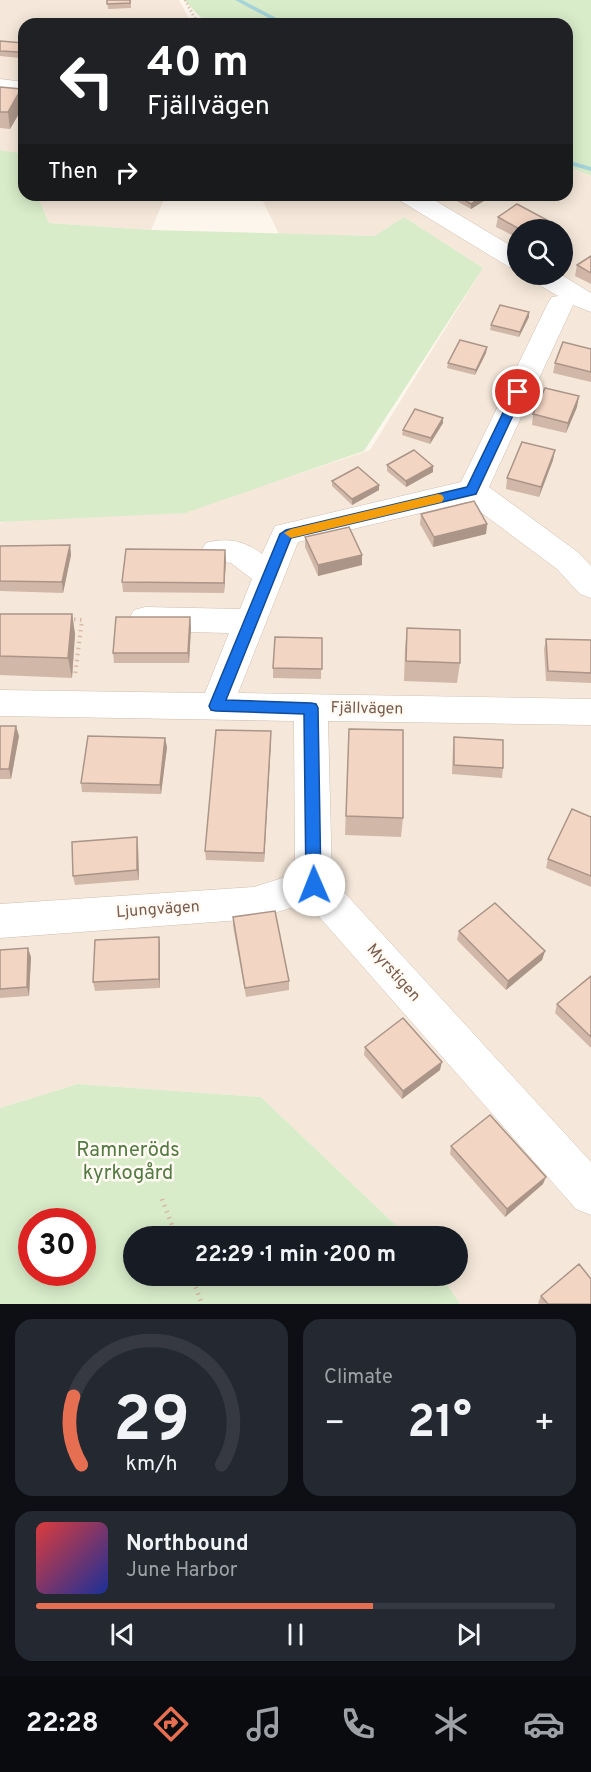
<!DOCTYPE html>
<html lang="en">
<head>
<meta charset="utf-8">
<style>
	body { margin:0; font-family:Overpass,sans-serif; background:#242831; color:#f1f3f6; height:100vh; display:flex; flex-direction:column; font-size:22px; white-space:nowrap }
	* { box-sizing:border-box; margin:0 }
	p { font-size:20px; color:#9ea1a6 }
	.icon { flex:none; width:33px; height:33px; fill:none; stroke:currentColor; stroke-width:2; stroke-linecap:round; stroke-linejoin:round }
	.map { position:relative; height:1304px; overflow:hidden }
	.panel { display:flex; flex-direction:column; gap:15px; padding:15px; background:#0d0f14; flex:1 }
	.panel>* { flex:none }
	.top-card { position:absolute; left:18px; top:18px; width:555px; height:183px; border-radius:18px; box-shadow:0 3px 15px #0003; background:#202124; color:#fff; overflow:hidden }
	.controls { position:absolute; left:507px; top:219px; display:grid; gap:12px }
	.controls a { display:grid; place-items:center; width:66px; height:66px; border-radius:50%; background:#171b24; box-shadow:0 3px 15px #0003; font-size:30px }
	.speed { position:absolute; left:18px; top:1208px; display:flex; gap:12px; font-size:30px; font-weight:700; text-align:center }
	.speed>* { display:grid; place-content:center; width:78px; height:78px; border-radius:50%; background:#171b24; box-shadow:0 3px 15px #0003; line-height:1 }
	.speed .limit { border:9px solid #d22; background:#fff; color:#111 }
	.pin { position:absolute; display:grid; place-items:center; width:51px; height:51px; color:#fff; margin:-26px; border:3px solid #fff; border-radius:50%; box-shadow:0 2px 6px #0007 }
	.me { position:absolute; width:66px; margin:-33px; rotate:359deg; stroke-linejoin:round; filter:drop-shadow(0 0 4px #0008) }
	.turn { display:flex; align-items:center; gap:21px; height:126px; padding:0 30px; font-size:27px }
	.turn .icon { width:78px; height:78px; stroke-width:2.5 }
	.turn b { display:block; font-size:42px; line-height:51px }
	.then { display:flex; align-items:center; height:57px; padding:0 30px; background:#0003; gap:12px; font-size:22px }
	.big { font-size:45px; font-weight:700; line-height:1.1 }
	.panel .widget { flex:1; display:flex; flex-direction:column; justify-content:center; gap:9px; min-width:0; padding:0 21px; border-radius:18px; background:#242831 }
	.panel .dial { align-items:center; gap:0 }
	.dial svg { height:156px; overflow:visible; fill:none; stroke:#363941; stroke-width:7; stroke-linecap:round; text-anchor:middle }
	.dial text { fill:#f1f3f6; stroke:none }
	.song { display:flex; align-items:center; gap:18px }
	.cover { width:72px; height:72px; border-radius:9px; background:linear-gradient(135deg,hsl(0 70% 55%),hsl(230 70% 35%)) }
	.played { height:6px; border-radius:3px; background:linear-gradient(90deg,#e76f51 65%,#363941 65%) }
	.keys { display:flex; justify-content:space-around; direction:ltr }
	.heat { display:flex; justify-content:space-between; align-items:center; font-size:33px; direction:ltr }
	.panel .tiles { flex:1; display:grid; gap:15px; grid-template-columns:1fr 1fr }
	.widget:last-child { grid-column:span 2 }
	.trip { position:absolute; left:123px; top:1226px; width:345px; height:60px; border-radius:30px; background:#171b24; box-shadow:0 3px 15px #0003; font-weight:700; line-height:60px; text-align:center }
	.menu { display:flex; height:96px; justify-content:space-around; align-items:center; background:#090b0e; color:#9ea1a6 }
	.menu .icon { width:42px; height:42px }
	.menu .selected { color:#e76f51 }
	.menu b { font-size:27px; color:#f1f3f6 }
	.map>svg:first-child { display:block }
	.residential { fill:#f5e8da; fill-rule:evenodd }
	.green { fill:#d8ecc9; fill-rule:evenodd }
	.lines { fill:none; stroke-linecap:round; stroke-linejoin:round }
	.stream { fill:#a5d3da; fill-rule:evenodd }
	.minor-casing { stroke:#d1beb0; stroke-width:1 }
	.path-far2 { stroke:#d9b8a5; stroke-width:3; stroke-dasharray:1 3; stroke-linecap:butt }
	.path-far1 { stroke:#d9b8a5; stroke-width:4; stroke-dasharray:1.5 4.5; stroke-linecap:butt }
	.path { stroke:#d9b8a5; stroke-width:4.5; stroke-dasharray:1.5 5; stroke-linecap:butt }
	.minor { fill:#fff; fill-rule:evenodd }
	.wall { fill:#d1b7a8 }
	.shaded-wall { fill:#aa9588 }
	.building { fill:#f3d5c3; stroke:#aa9588; stroke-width:1.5 }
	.route { fill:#1a73e8; stroke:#114b97; stroke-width:1.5 }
	.slow { fill:#f59e0b }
	.labels { text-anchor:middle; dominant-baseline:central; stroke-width:5; stroke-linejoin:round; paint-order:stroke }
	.street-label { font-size:16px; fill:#7a5c4d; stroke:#fffaf3 }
	.near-park-label { font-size:20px; fill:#537a41; stroke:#fffaf3 }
</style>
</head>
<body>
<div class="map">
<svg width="591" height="1304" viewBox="0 0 591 1304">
	<rect width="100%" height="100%" fill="#fdf6ec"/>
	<g class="residential">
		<polygon points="0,0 179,0 192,24 24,24 24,162 20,153 0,150"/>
		<path d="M 567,166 L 591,176 L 591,1304 L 460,1304 L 441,1275 L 458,1275 L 458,1236 L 407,1236 L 261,1097 L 78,1084 L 0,1108 L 0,523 L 153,496 L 283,479 L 370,450 L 483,268 L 404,217 L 376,236 L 279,234 L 260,195 L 567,195 ZM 518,230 L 562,230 L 562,274 L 518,274 Z"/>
		<polygon points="37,195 166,195 151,230 49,223"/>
	</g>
	<g class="green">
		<polygon points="184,0 591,0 591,176 567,166 567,24 207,24"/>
		<polygon points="0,150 20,153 24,162 24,195 37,195 49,223 151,230 375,236 404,217 483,268 364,451 185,513 0,522"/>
		<path d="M 78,1084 L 261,1097 L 407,1236 L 134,1236 L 134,1275 L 441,1275 L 460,1304 L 0,1304 L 0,1108 ZM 32,1221 L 82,1221 L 82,1272 L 32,1272 Z"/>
	</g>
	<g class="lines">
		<g class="stream">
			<polygon points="235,0 242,0 288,24 280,24"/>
			<polygon points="567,160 591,167 591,171 567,164"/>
		</g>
		<defs>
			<g id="minor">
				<polygon points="0,79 24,82 24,96 0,93"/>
				<polygon points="396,195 426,195 518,250 518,269 509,267 399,200"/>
				<path d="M 527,274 L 560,274 L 591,293 L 591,312 L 573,305 L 489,487 L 579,553 L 591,566 L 591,598 L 580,594 L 557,569 L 467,502 L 298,542 L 238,693 L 591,699 L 591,725 L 328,721 L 332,879 L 591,1162 L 591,1215 L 576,1209 L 307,903 L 254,919 L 0,938 L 0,904 L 254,887 L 295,874 L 294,721 L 0,716 L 0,690 L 205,693 L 229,633 L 145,631 L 134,628 L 129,619 L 134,610 L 145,607 L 240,609 L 252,579 L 231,563 L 206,559 L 201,551 L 206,543 C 227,537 245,541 262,554 L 275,526 L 461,482 L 548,303 L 552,297 L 558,296 L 531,280 Z"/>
			</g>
		</defs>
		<use href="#minor" class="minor-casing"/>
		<polyline class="path-far2" points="185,0 198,24"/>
		<polyline class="path-far1" points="68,619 82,620 75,676"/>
		<g class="path">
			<polyline points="162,1199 176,1236"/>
			<polyline points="191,1275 202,1304"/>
		</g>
		<use href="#minor" class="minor"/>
	</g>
	<g class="wall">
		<polygon points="107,0 131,0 131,8 108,9"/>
		<polygon points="0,41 24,43 20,58 0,56"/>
		<polygon points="0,87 21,89 24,105 10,129 0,128"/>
		<polygon points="96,195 133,195 132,201 97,200"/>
		<polygon points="446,195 487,195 487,199 471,209"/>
		<polygon points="498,217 545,230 518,230 518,238 496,227"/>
		<polygon points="591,256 591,284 575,276 577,265"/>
		<polygon points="529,312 529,317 519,337 490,330 491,325"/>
		<polygon points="487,347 486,353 475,375 447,368 448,363"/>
		<polygon points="591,349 591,382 553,373 555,363"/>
		<polygon points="577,407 566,433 532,425 533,414"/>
		<polygon points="443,423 430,444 402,435 403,430"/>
		<polygon points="555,450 553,460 539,497 506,489 507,478"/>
		<polygon points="387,465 433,466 433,472 406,487 387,471"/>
		<polygon points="332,481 379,485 379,490 352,505 332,486"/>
		<polygon points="421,514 487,524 486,534 433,547 420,524"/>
		<polygon points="305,537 362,555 362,565 318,576 305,547"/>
		<polygon points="70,545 71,555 63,593 0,591 0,546"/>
		<polygon points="226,560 224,593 123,592 122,582"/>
		<polygon points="0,614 72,614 75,634 72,678 0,675"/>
		<polygon points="191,627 189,663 114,663 113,653"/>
		<polygon points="407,628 460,663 457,683 404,681 405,648"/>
		<polygon points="322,638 321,679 273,678 273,668"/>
		<polygon points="546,639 591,640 591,683 546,681 544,649"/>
		<polygon points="0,726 19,736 11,779 0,779"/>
		<polygon points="349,729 403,818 401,837 345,835"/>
		<polygon points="271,731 264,862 206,860 205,851"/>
		<polygon points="454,737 503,768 502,778 452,774 453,746"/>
		<polygon points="167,747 161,794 82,792 81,783"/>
		<polygon points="591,817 591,887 546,868 548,859"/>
		<polygon points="137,837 138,846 139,880 75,885 73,876"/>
		<polygon points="233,917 289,981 289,990 246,997 233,926"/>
		<polygon points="459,931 545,951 542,960 506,990 457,940"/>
		<polygon points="159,937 160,946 160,988 95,991 93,982"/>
		<polygon points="0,950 31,957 29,996 0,998"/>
		<polygon points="591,976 591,1048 555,1013 557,1004"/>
		<polygon points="365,1047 440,1070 402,1099 364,1055"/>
		<polygon points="451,1146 543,1184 505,1217 450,1154"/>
		<polygon points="541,1296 591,1304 539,1304 538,1303"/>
	</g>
	<g class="shaded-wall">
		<polygon points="24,44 24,50 20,58 19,52"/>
		<polygon points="21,89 24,105 10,129 8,112"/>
		<polygon points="304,195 311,195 304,198"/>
		<polygon points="485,195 487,195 487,199 471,209 471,204"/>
		<polygon points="547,220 545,230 532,230"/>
		<polygon points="529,312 529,317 519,337 520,332"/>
		<polygon points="487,347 486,353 475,375 476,370"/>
		<polygon points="579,396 577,407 566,433 568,423"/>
		<polygon points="443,418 443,423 430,444 431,438"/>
		<polygon points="555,450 553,460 539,497 541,487"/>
		<polygon points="433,466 433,472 406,487 406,481"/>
		<polygon points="379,485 379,490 352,505 352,499"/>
		<polygon points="487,524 486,534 433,547 434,537"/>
		<polygon points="70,545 71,555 63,593 62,582"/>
		<polygon points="225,550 226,560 224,593 224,583"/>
		<polygon points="362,555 362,565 318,576 318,565"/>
		<polygon points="72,614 75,634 72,678 68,658"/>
		<polygon points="190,617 191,627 189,663 188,653"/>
		<polygon points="16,726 19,736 11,779 9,769"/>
		<polygon points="271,731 271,741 264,862 264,853"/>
		<polygon points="165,738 167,747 161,794 160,785"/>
		<polygon points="137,837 138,846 139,880 137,870"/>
		<polygon points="159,937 160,946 160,988 159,979"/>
		<polygon points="28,948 31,957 29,996 27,987"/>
		<polygon points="545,951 542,960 506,990 508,981"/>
		<polygon points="442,1062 440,1070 402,1099 403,1091"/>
		<polygon points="546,1177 543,1184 505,1217 507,1209"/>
	</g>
	<g class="building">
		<polygon points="107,0 130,0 130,3 107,4"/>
		<polygon points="0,41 24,43 24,44 19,52 0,51"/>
		<polygon points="0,87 21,89 8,112 0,112"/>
		<polygon points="456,195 485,195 471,204"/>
		<polygon points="517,204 547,220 532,230 521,230 498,217"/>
		<polygon points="591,256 591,273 577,265"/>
		<polygon points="500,305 529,312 520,332 491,325"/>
		<polygon points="460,340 487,347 476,370 448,363"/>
		<polygon points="563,342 591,349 591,372 555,363"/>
		<polygon points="545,388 579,396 568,423 533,414"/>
		<polygon points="415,409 443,418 431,438 403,430"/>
		<polygon points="522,442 555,450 541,487 507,478"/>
		<polygon points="414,450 433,466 406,481 387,465"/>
		<polygon points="358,467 379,485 352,499 332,481"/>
		<polygon points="474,501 487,524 434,537 421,514"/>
		<polygon points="349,527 362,555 318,565 305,537"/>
		<polygon points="70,545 62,582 0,581 0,546"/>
		<polygon points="126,549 225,550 224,583 122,582"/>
		<polygon points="0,614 72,614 68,658 0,656"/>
		<polygon points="116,617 190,617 188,653 113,653"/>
		<polygon points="407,628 460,630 460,663 406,661"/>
		<polygon points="275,637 322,638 322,669 273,668"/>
		<polygon points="546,639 591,640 591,673 548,671"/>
		<polygon points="0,726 16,726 9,769 0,769"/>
		<polygon points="349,729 403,730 403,818 346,816"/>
		<polygon points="216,730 271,731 264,853 205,851"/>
		<polygon points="88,736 165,738 160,785 81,783"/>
		<polygon points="454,737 503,740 503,768 454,765"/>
		<polygon points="572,809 591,817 591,876 548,859"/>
		<polygon points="137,837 137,870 73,876 72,842"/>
		<polygon points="495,903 545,951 508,981 459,931"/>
		<polygon points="275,911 289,981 245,988 233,917"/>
		<polygon points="159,937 159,979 93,982 95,940"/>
		<polygon points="28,948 27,987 0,989 0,950"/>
		<polygon points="591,976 591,1037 557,1004"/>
		<polygon points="403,1018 442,1062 403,1091 365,1047"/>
		<polygon points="490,1115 546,1177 507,1209 451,1146"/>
		<polygon points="579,1264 591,1279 591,1304 548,1304 541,1296"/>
	</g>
	<polygon class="route" points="518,388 524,392 476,494 291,538 226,700 311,703 316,704 318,708 321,885 319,889 314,891 308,889 306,885 304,714 216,711 211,710 209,706 280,534 286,530 467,487 513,392"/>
	<polygon class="slow" points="438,494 442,495 444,498 442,502 291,538 284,533 291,529"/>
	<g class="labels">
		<g class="street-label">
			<text transform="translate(367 709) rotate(1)">Fjällvägen</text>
			<text transform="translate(158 910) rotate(-4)">Ljungvägen</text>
			<text transform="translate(393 973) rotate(48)">Myrstigen</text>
		</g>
		<g class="near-park-label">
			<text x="128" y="1151">Ramneröds<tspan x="128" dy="23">kyrkogård</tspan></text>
		</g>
	</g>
</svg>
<div class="controls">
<a><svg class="icon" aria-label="search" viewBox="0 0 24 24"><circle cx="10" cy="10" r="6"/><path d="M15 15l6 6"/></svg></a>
</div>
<div class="speed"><div class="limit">30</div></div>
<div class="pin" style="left:518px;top:392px;background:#d93025"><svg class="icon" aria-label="arrive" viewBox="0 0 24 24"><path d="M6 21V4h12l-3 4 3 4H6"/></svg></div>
<svg class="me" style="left:314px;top:885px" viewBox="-20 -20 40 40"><circle r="19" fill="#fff"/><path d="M0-13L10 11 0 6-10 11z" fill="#1a73e8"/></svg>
<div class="trip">22:29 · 1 min · 200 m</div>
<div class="top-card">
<div class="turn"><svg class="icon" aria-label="left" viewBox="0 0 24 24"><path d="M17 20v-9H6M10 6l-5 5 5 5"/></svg><div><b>40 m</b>Fjällvägen</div></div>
<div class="then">Then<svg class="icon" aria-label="right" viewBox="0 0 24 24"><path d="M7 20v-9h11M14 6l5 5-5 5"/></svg></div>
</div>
</div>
<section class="panel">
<div class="tiles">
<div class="widget dial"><svg viewBox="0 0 100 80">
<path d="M14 69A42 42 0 1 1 86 69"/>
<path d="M14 69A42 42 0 0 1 10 34" stroke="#e76f51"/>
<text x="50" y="56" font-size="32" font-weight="700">29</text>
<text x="50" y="72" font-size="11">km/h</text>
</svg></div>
<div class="widget"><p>Climate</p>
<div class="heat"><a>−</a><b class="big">21°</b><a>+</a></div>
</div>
<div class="widget">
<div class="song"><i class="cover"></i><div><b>Northbound</b><p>June Harbor</p></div></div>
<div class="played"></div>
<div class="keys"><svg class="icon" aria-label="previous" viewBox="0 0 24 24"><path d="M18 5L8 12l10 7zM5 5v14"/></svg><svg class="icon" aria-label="pause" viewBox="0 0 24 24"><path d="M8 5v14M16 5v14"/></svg><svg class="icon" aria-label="next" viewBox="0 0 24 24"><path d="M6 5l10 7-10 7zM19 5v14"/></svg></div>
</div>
</div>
</section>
<nav class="menu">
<b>22:28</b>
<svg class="icon selected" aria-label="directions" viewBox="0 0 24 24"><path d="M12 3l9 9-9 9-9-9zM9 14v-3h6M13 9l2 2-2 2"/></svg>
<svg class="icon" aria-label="music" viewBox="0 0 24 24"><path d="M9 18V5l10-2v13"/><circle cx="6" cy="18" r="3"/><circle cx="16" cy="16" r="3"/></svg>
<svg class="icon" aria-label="phone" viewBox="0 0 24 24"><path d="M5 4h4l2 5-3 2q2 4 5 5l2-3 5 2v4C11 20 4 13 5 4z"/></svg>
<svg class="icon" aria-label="climate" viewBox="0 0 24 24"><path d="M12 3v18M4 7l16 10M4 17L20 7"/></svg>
<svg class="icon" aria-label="car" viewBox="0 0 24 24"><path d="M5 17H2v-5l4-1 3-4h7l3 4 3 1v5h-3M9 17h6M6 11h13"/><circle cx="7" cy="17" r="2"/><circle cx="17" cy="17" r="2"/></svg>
</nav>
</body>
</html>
